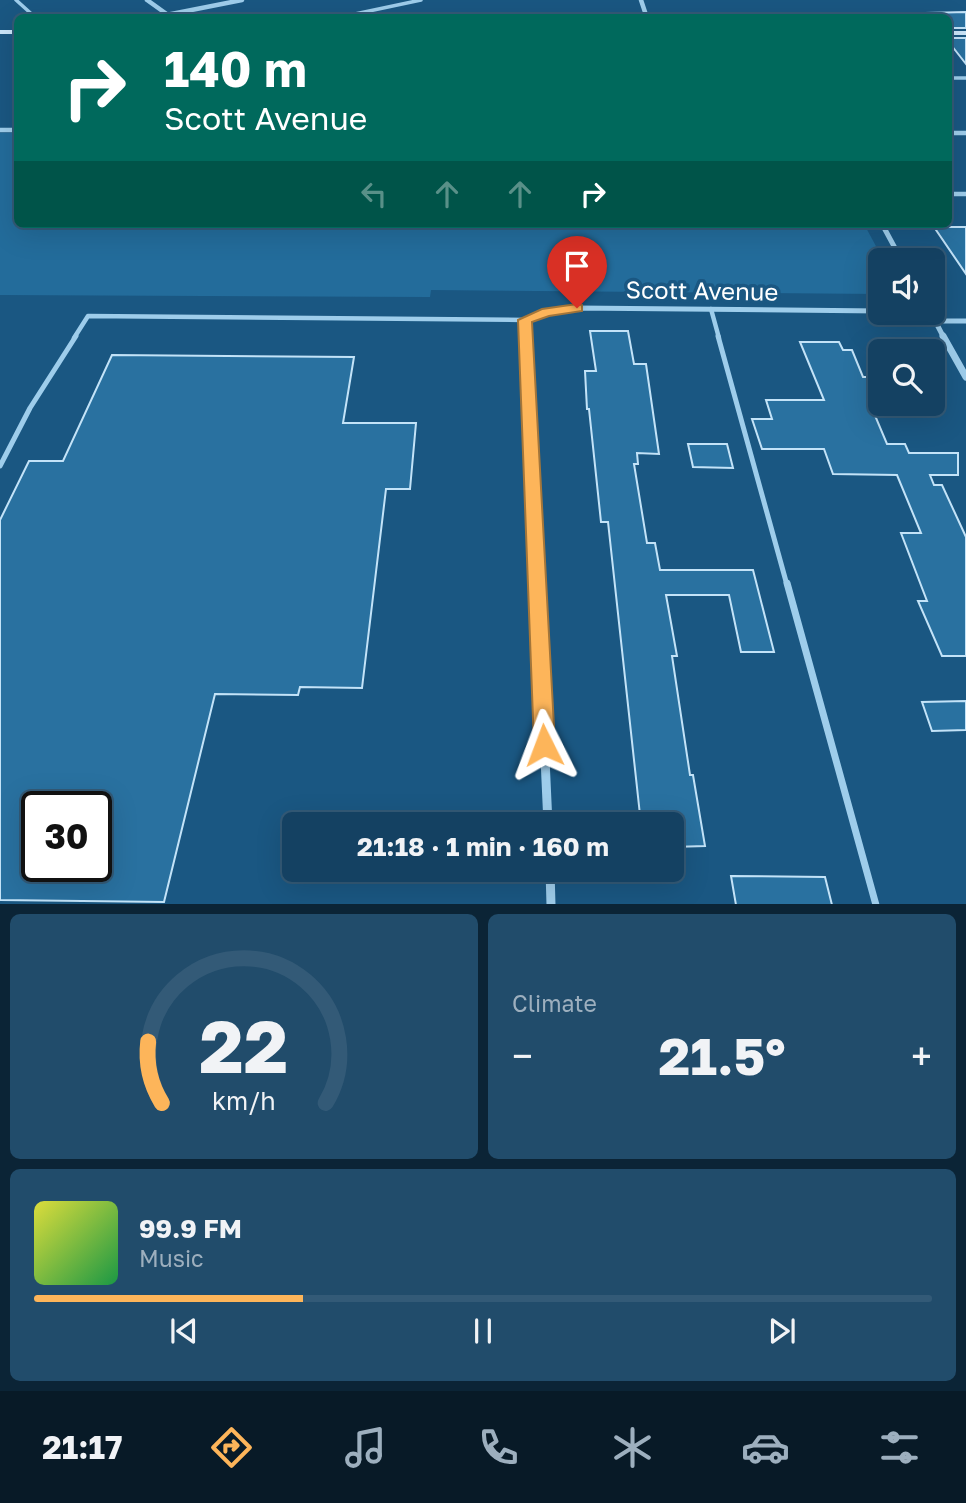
<!DOCTYPE html>
<html lang="en">
<head>
<meta charset="utf-8">
<style>
	body { margin:0; font-family:"Golos Text",sans-serif; background:#214c6b; color:#f1f3f6; height:100vh; display:flex; flex-direction:column; font-size:26px; white-space:nowrap }
	* { box-sizing:border-box; margin:0 }
	p { font-size:23px; color:#9dafbe }
	.icon { flex:none; width:38px; height:38px; fill:none; stroke:currentColor; stroke-width:2; stroke-linecap:round; stroke-linejoin:round }
	.map { position:relative; height:904px; overflow:hidden }
	.panel { display:flex; flex-direction:column; gap:10px; padding:10px; background:#0b2436; flex:1 }
	.panel>* { flex:none }
	.guide { position:absolute; left:14px; top:14px; width:938px; height:214px; border-radius:10px; box-shadow:0 7px 28px #0002,0 0 0 2px #335a77; background:#00695c; color:#fff; overflow:hidden }
	.tools { position:absolute; left:868px; top:248px; display:grid; gap:14px }
	.tools a { display:grid; place-items:center; width:77px; height:77px; border-radius:10px; background:#144162; box-shadow:0 7px 28px #0002,0 0 0 2px #335a77; font-size:35px }
	.speed { position:absolute; left:21px; top:791px; display:flex; gap:14px; font-size:35px; font-weight:700; text-align:center }
	.speed>* { display:grid; place-content:center; width:91px; height:91px; border-radius:50%; background:#144162; box-shadow:0 7px 28px #0002,0 0 0 2px #335a77; line-height:1 }
	.speed .limit { border:4px solid #111; border-radius:10px; background:#fff; color:#111 }
	.pin { position:absolute; display:grid; place-items:center; width:60px; height:60px; color:#fff; margin:-72px -30px; border-radius:50% 50% 50% 0; rotate:-45deg; box-shadow:0 0 7px #0007 }
	.pin .icon { rotate:45deg }
	.me { position:absolute; width:77px; margin:-38px; rotate:357deg; stroke-linejoin:round; filter:drop-shadow(0 0 5px #0008) }
	.turn { display:flex; align-items:center; gap:24px; height:147px; padding:0 35px; font-size:32px }
	.turn .icon { width:91px; height:91px; stroke-width:2.5 }
	.turn b { display:block; font-size:49px; line-height:60px }
	.lanes { display:flex; align-items:center; height:66px; padding:0 35px; background:#0003; justify-content:center; gap:35px; direction:ltr }
	.lanes .off { opacity:.35 }
	.big { font-size:52px; font-weight:700; line-height:1.1 }
	.panel .widget { flex:1; display:flex; flex-direction:column; justify-content:center; gap:10px; min-width:0; padding:0 24px; border-radius:10px; background:#214c6b }
	.panel .dial { align-items:center; gap:0 }
	.dial svg { height:182px; overflow:visible; fill:none; stroke:#335a77; stroke-width:7; stroke-linecap:round; text-anchor:middle }
	.dial text { fill:#f1f3f6; stroke:none }
	.song { display:flex; align-items:center; gap:21px }
	.cover { width:84px; height:84px; border-radius:10px; background:linear-gradient(135deg,hsl(60 70% 55%),hsl(140 70% 35%)) }
	.played { height:7px; border-radius:4px; background:linear-gradient(90deg,#fdb55a 30%,#335a77 30%) }
	.keys { display:flex; justify-content:space-around; direction:ltr }
	.heat { display:flex; justify-content:space-between; align-items:center; font-size:38px; direction:ltr }
	.panel .tiles { flex:1; display:grid; gap:10px; grid-template-columns:1fr 1fr }
	.widget:last-child { grid-column:span 2 }
	.trip { position:absolute; left:282px; top:812px; width:402px; height:70px; border-radius:10px; background:#144162; box-shadow:0 7px 28px #0002,0 0 0 2px #335a77; font-weight:700; line-height:70px; text-align:center }
	.tabs { display:flex; height:112px; justify-content:space-around; align-items:center; background:#081a27; color:#9dafbe }
	.tabs .icon { width:49px; height:49px }
	.tabs .active { color:#fdb55a }
	.tabs b { font-size:32px; color:#f1f3f6 }
	.map>svg:first-child { display:block }
	.green { fill:#236c9b }
	.building { fill:#2971a0; stroke:#c3e3f8; stroke-width:2; fill-rule:evenodd }
	.lines { fill:none; stroke-linecap:round; stroke-linejoin:round }
	.lane-far3 { stroke:#9ecdeb; stroke-width:3.5 }
	.lane-far2 { stroke:#9ecdeb; stroke-width:4.5 }
	.lane-far1 { stroke:#9ecdeb; stroke-width:5 }
	.lane { stroke:#9ecdeb; stroke-width:7 }
	.street-far3 { stroke:#9ecdeb; stroke-width:4.5 }
	.street-far2 { stroke:#9ecdeb; stroke-width:5 }
	.street-far1 { stroke:#9ecdeb; stroke-width:7 }
	.street { stroke:#9ecdeb; stroke-width:9 }
	.secondary { fill:#cae5f8; fill-rule:evenodd }
	.route { fill:#fdb55a; stroke:#a4763a; stroke-width:2 }
	.labels { text-anchor:middle; dominant-baseline:central; stroke-width:7; stroke-linejoin:round; paint-order:stroke }
	.street-label { font-size:24px; fill:#fff; stroke:#1a5782 }
</style>
</head>
<body>
<div class="map">
<svg width="966" height="905" viewBox="0 0 966 905">
	<rect width="100%" height="100%" fill="#1a5782"/>
	<polygon class="green" points="0,133 17,133 18,224 864,224 884,261 880,261 880,294 431,290 430,297 0,295"/>
	<g class="building">
		<polygon points="966,12 966,28 948,28 948,18 930,18 927,13"/>
		<polygon points="948,38 966,38 966,64 948,41"/>
		<polygon points="934,227 966,227 966,274"/>
		<polygon points="590,331 628,331 634,364 646,364 659,454 637,453 638,464 634,464 647,543 655,543 660,570 753,570 774,652 741,652 729,595 666,595 677,656 672,656 690,775 693,775 705,846 672,847 672,824 641,824 608,522 601,522 589,409 587,409 585,371 596,371"/>
		<polygon points="800,342 839,342 843,350 852,350 863,377 880,377 880,399 868,399 887,444 905,444 909,453 958,453 958,475 930,475 934,485 942,485 966,537 966,656 942,656 918,601 927,601 901,533 921,533 897,475 833,474 824,449 762,449 752,419 772,419 766,400 824,400"/>
		<path d="M 112,355 L 354,357 L 343,423 L 416,423 L 410,489 L 386,489 L 362,688 L 300,687 L 298,695 L 215,694 L 164,902 L 0,900 L 0,520 L 29,461 L 63,461 ZM 37,807 L 96,807 L 96,866 L 37,866 Z"/>
		<polygon points="688,444 727,444 733,468 693,467"/>
		<polygon points="966,701 966,730 932,731 922,702"/>
		<polygon points="731,876 825,877 832,905 736,905"/>
	</g>
	<g class="lines">
		<g class="lane-far3">
			<polyline points="16,0 36,18"/>
			<polyline points="336,18 421,0"/>
			<polyline points="948,78 966,78"/>
		</g>
		<g class="lane-far2">
			<polyline points="948,194 966,194"/>
			<polyline points="711,309 719,338"/>
			<polyline points="74,338 88,316 525,320"/>
		</g>
		<g class="lane-far1">
			<polyline points="718,336 787,585"/>
			<polyline points="0,466 30,408 76,336"/>
		</g>
		<polyline class="lane" points="787,583 876,905"/>
		<g class="street-far3">
			<polyline points="147,0 168,15"/>
			<polyline points="641,0 647,18"/>
			<polyline points="151,18 242,0"/>
			<polyline points="0,130 18,130"/>
			<polyline points="948,133 966,133"/>
		</g>
		<g class="street-far2">
			<polyline points="882,224 902,261"/>
			<polyline points="907,313 935,321 966,321"/>
			<polyline points="931,313 944,338"/>
			<polyline points="526,338 525,320 547,312 577,308 880,311"/>
		</g>
		<g class="street-far1">
			<polyline points="526,336 537,585"/>
			<polyline points="943,336 966,377"/>
		</g>
		<g class="street">
			<polyline points="537,583 548,824"/>
			<polyline points="550,870 551,905"/>
		</g>
		<g class="secondary">
			<rect x="0" y="30" width="18" height="4"/>
			<rect x="948" y="31" width="18" height="4"/>
		</g>
	</g>
	<polygon class="route" points="577,304 582,305 582,311 549,316 532,322 555,745 551,751 544,753 537,751 534,745 518,320 542,309"/>
	<g class="labels">
		<g class="street-label">
			<text transform="translate(702 290) rotate(1)">Scott Avenue</text>
		</g>
	</g>
</svg>
<div class="tools">
<a><svg class="icon" aria-label="sound" viewBox="0 0 24 24"><path d="M4 9h4l5-4v14l-5-4H4zM17 9q2 3 0 6"/></svg></a>
<a><svg class="icon" aria-label="search" viewBox="0 0 24 24"><circle cx="10" cy="10" r="6"/><path d="M15 15l6 6"/></svg></a>
</div>
<div class="speed"><div class="limit">30</div></div>
<div class="pin" style="left:577px;top:308px;background:#d93025"><svg class="icon" aria-label="arrive" viewBox="0 0 24 24"><path d="M6 21V4h12l-3 4 3 4H6"/></svg></div>
<svg class="me" style="left:544px;top:745px" viewBox="-20 -20 40 40"><path d="M0-17L14 15 0 8-14 15z" fill="#fdb55a" stroke="#fff" stroke-width="4"/></svg>
<div class="trip">21:18 · 1 min · 160 m</div>
<div class="guide">
<div class="turn"><svg class="icon" aria-label="right" viewBox="0 0 24 24"><path d="M7 20v-9h11M14 6l5 5-5 5"/></svg><div><b>140 m</b>Scott Avenue</div></div>
<div class="lanes"><svg class="icon off" aria-label="left" viewBox="0 0 24 24"><path d="M17 20v-9H6M10 6l-5 5 5 5"/></svg><svg class="icon off" aria-label="ahead" viewBox="0 0 24 24"><path d="M12 20V5M6 11l6-6 6 6"/></svg><svg class="icon off" aria-label="ahead" viewBox="0 0 24 24"><path d="M12 20V5M6 11l6-6 6 6"/></svg><svg class="icon" aria-label="right" viewBox="0 0 24 24"><path d="M7 20v-9h11M14 6l5 5-5 5"/></svg></div>
</div>
</div>
<section class="panel">
<div class="tiles">
<div class="widget dial"><svg viewBox="0 0 100 80">
<path d="M14 69A42 42 0 1 1 86 69"/>
<path d="M14 69A42 42 0 0 1 8 42" stroke="#fdb55a"/>
<text x="50" y="56" font-size="32" font-weight="700">22</text>
<text x="50" y="72" font-size="11">km/h</text>
</svg></div>
<div class="widget"><p>Climate</p>
<div class="heat"><a>−</a><b class="big">21.5°</b><a>+</a></div>
</div>
<div class="widget">
<div class="song"><i class="cover"></i><div><b>99.9 FM</b><p>Music</p></div></div>
<div class="played"></div>
<div class="keys"><svg class="icon" aria-label="previous" viewBox="0 0 24 24"><path d="M18 5L8 12l10 7zM5 5v14"/></svg><svg class="icon" aria-label="pause" viewBox="0 0 24 24"><path d="M8 5v14M16 5v14"/></svg><svg class="icon" aria-label="next" viewBox="0 0 24 24"><path d="M6 5l10 7-10 7zM19 5v14"/></svg></div>
</div>
</div>
</section>
<nav class="tabs">
<b>21:17</b>
<svg class="icon active" aria-label="directions" viewBox="0 0 24 24"><path d="M12 3l9 9-9 9-9-9zM9 14v-3h6M13 9l2 2-2 2"/></svg>
<svg class="icon" aria-label="music" viewBox="0 0 24 24"><path d="M9 18V5l10-2v13"/><circle cx="6" cy="18" r="3"/><circle cx="16" cy="16" r="3"/></svg>
<svg class="icon" aria-label="phone" viewBox="0 0 24 24"><path d="M5 4h4l2 5-3 2q2 4 5 5l2-3 5 2v4C11 20 4 13 5 4z"/></svg>
<svg class="icon" aria-label="climate" viewBox="0 0 24 24"><path d="M12 3v18M4 7l16 10M4 17L20 7"/></svg>
<svg class="icon" aria-label="car" viewBox="0 0 24 24"><path d="M5 17H2v-5l4-1 3-4h7l3 4 3 1v5h-3M9 17h6M6 11h13"/><circle cx="7" cy="17" r="2"/><circle cx="17" cy="17" r="2"/></svg>
<svg class="icon" aria-label="filters" viewBox="0 0 24 24"><path d="M4 7h16M4 17h16"/><circle cx="9" cy="7" r="2"/><circle cx="15" cy="17" r="2"/></svg>
</nav>
</body>
</html>
